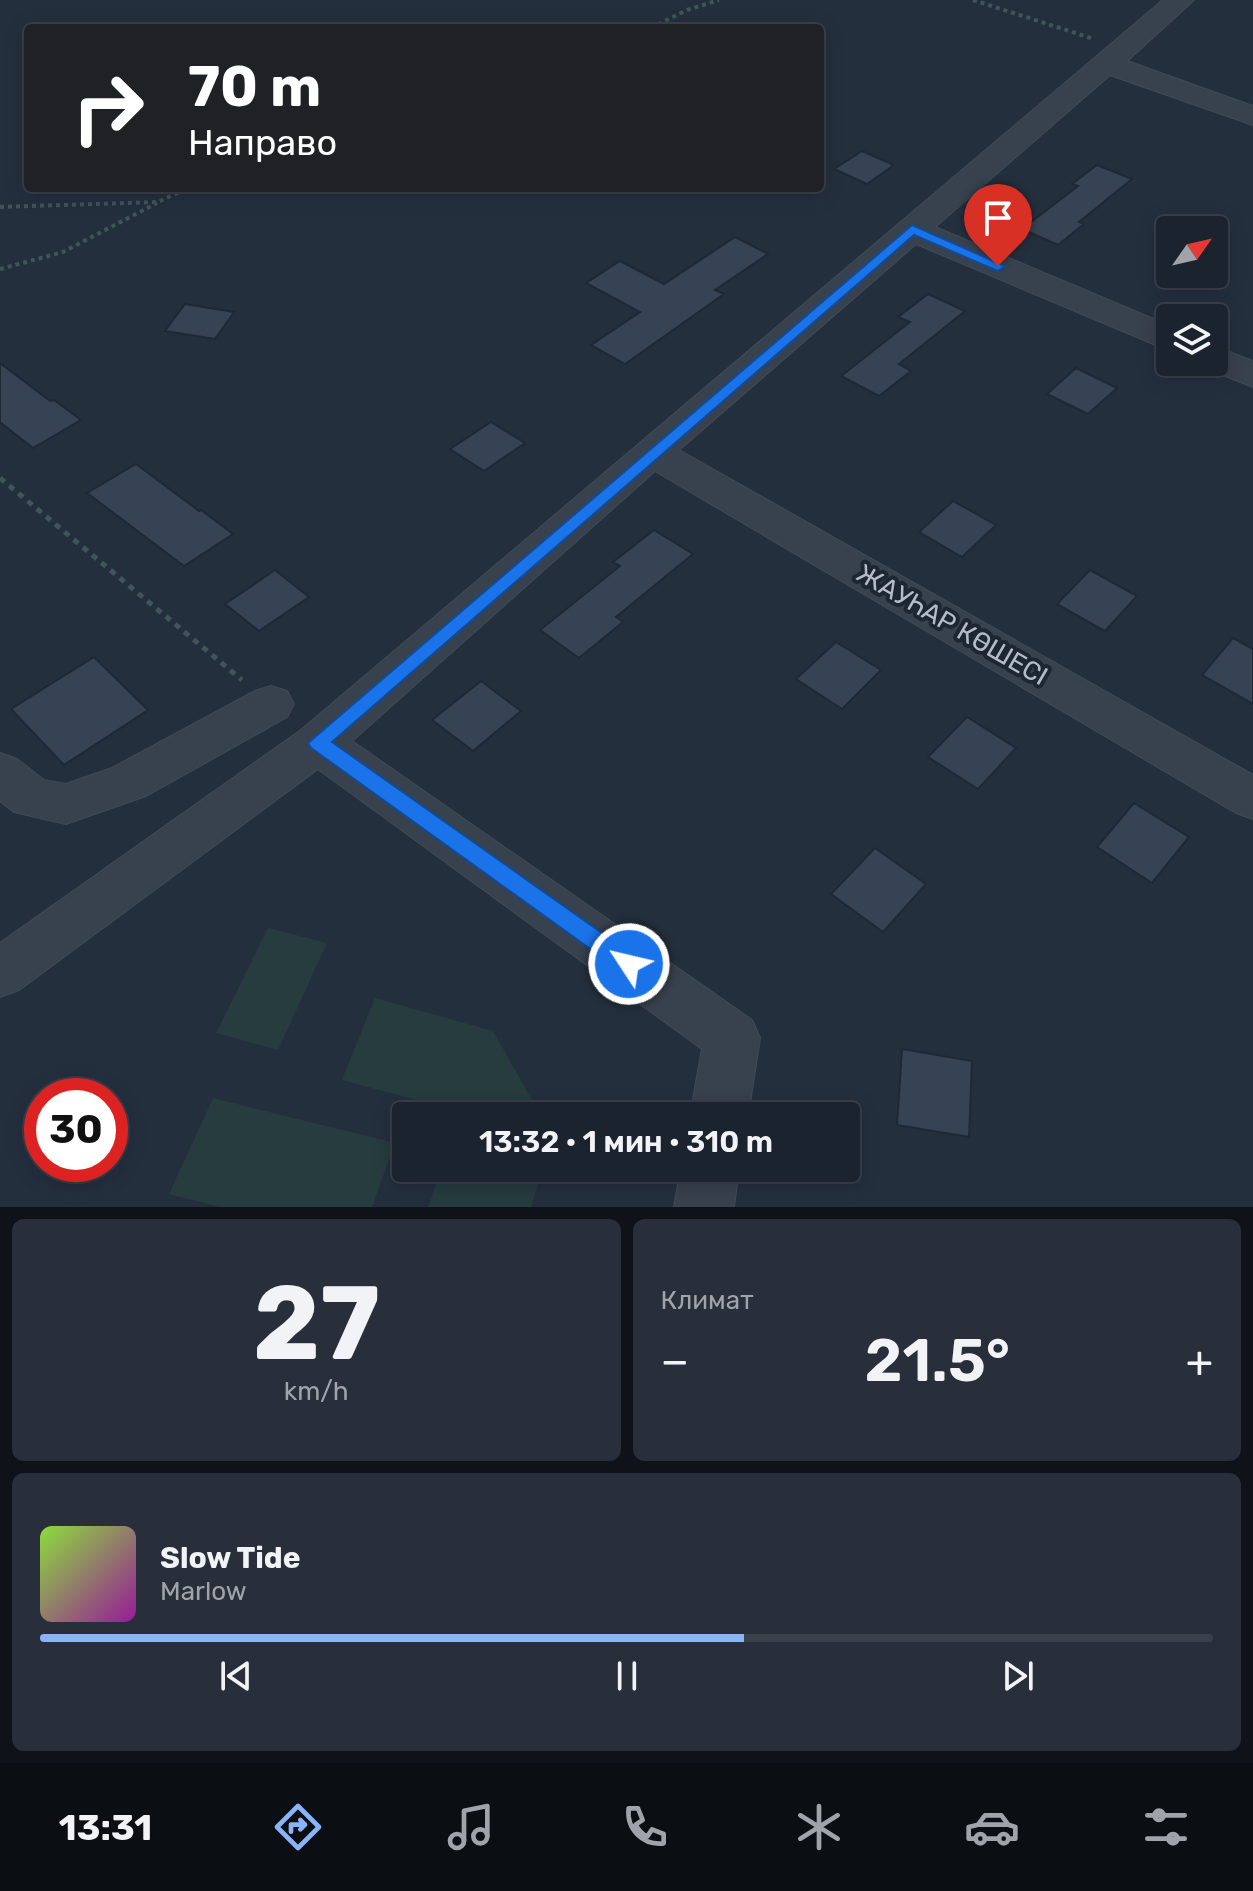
<!DOCTYPE html>
<html lang="ru">
<head>
<meta charset="utf-8">
<style>
	body { margin:0; font-family:Rubik,sans-serif; background:#282f3a; color:#f1f3f6; height:100vh; display:flex; flex-direction:column; font-size:30px; white-space:nowrap }
	* { box-sizing:border-box; margin:0 }
	p { font-size:26px; color:#a0a4aa }
	.icon { flex:none; width:44px; height:44px; fill:none; stroke:currentColor; stroke-width:2; stroke-linecap:round; stroke-linejoin:round }
	.map { position:relative; height:1207px; overflow:hidden }
	.sheet { display:flex; flex-direction:column; gap:12px; padding:12px; background:#0f1319; flex:1 }
	.sheet>* { flex:none }
	.top-card { position:absolute; left:24px; top:24px; width:800px; height:168px; border-radius:8px; box-shadow:0 4px 20px #0003,0 0 0 2px #39404a; background:#202124; color:#fff; overflow:hidden }
	.needle { width:52px; rotate:56deg }
	.controls { position:absolute; left:1156px; top:216px; display:grid; gap:16px }
	.controls a { display:grid; place-items:center; width:72px; height:72px; border-radius:8px; background:#1b232e; box-shadow:0 4px 20px #0003,0 0 0 2px #39404a; font-size:40px }
	.speed { position:absolute; left:24px; top:1078px; display:flex; gap:16px; font-size:40px; font-weight:700; text-align:center }
	.speed>* { display:grid; place-content:center; width:104px; height:104px; border-radius:50%; background:#1b232e; box-shadow:0 4px 20px #0003,0 0 0 2px #39404a; line-height:1 }
	.speed .limit { border:12px solid #d22; background:#fff; color:#111 }
	.pin { position:absolute; display:grid; place-items:center; width:68px; height:68px; color:#fff; margin:-82px -34px; border-radius:50% 50% 50% 0; rotate:-45deg; box-shadow:0 0 8px #0007 }
	.pin .icon { rotate:45deg }
	.me { position:absolute; width:88px; margin:-44px; rotate:305deg; stroke-linejoin:round; filter:drop-shadow(0 0 6px #0008) }
	.turn { display:flex; align-items:center; gap:28px; height:168px; padding:0 32px; font-size:36px }
	.turn .icon { width:104px; height:104px; stroke-width:2.5 }
	.turn b { display:block; font-size:56px; line-height:68px }
	.big { font-size:60px; font-weight:600; line-height:1.1 }
	.sheet .card { flex:1; display:flex; flex-direction:column; justify-content:center; gap:12px; min-width:0; padding:0 28px; border-radius:12px; background:#282f3a }
	.sheet .dial { align-items:center; gap:0 }
	.dial b { font-size:104px; line-height:1 }
	.song { display:flex; align-items:center; gap:24px }
	.cover { width:96px; height:96px; border-radius:12px; background:linear-gradient(135deg,hsl(90 70% 55%),hsl(300 70% 35%)) }
	.played { height:8px; border-radius:4px; background:linear-gradient(90deg,#8ab4f8 60%,#39404a 60%) }
	.keys { display:flex; justify-content:space-around; direction:ltr }
	.heat { display:flex; justify-content:space-between; align-items:center; font-size:44px; direction:ltr }
	.sheet .tiles { flex:1; display:grid; gap:12px; grid-template-columns:1fr 1fr }
	.card:last-child { grid-column:span 2 }
	.trip { position:absolute; left:392px; top:1102px; width:468px; height:80px; border-radius:8px; background:#1b232e; box-shadow:0 4px 20px #0003,0 0 0 2px #39404a; font-weight:600; line-height:80px; text-align:center }
	.tabs { display:flex; height:128px; justify-content:space-around; align-items:center; background:#0b0e12; color:#a0a4aa }
	.tabs .icon { width:56px; height:56px }
	.tabs .selected { color:#8ab4f8 }
	.tabs b { font-size:36px; color:#f1f3f6 }
	.map>svg:first-child { display:block }
	.green { fill:#263c3f }
	.building { fill:#364354; stroke:#1f2835; stroke-width:2 }
	.lines { fill:none; stroke-linecap:round; stroke-linejoin:round }
	.minor-casing { stroke:#414a57; stroke-width:2 }
	.path-far1 { stroke:#3f5557; stroke-width:4; stroke-dasharray:4 4; stroke-linecap:butt }
	.path { stroke:#3f5557; stroke-width:5; stroke-dasharray:6 6; stroke-linecap:butt }
	.minor { fill:#38414e; fill-rule:evenodd }
	.route { fill:#1a73e8; stroke:#114b97; stroke-width:2 }
	.labels { text-anchor:middle; dominant-baseline:central; stroke-width:8; stroke-linejoin:round; paint-order:stroke }
	.street-label { font-size:26px; fill:#b4bcc9; stroke:#1d2633 }
</style>
</head>
<body>
<div class="map">
<svg width="1253" height="1207" viewBox="0 0 1253 1207">
	<rect width="100%" height="100%" fill="#242f3e"/>
	<g class="green">
		<polygon points="268,928 327,943 278,1050 216,1033"/>
		<polygon points="375,998 493,1031 541,1116 461,1116 461,1112 342,1080"/>
		<polygon points="213,1098 395,1143 372,1207 221,1207 169,1194"/>
		<polygon points="442,1168 543,1168 531,1207 428,1207"/>
	</g>
	<g class="building">
		<polygon points="862,151 894,165 867,184 834,169"/>
		<polygon points="1097,165 1132,179 1079,222 1084,224 1058,245 1022,229 1078,186 1072,184"/>
		<polygon points="735,237 768,254 715,290 724,294 625,364 591,345 640,312 586,283 620,261 664,284"/>
		<polygon points="928,294 965,311 899,364 911,371 879,396 841,376 910,322 898,317"/>
		<polygon points="185,304 234,312 215,339 165,331"/>
		<polygon points="0,363 50,401 54,400 81,420 33,448 0,422"/>
		<polygon points="1076,368 1117,388 1088,414 1047,394"/>
		<polygon points="491,422 525,443 484,471 450,449"/>
		<polygon points="136,464 199,511 201,510 233,534 184,566 87,493"/>
		<polygon points="953,501 996,525 962,557 919,532"/>
		<polygon points="654,530 693,554 616,617 623,622 579,658 540,630 620,566 613,562"/>
		<polygon points="275,570 309,597 259,631 225,604"/>
		<polygon points="1090,570 1137,596 1105,631 1057,604"/>
		<polygon points="1233,638 1253,649 1253,704 1202,675"/>
		<polygon points="836,642 881,670 842,709 796,679"/>
		<polygon points="94,657 148,710 64,765 11,709"/>
		<polygon points="481,681 521,711 473,751 432,720"/>
		<polygon points="967,717 1016,748 978,789 928,757"/>
		<polygon points="1134,803 1189,837 1152,883 1097,847"/>
		<polygon points="875,848 926,884 883,932 831,894"/>
		<polygon points="902,1049 972,1061 969,1137 897,1125"/>
	</g>
	<g class="lines">
		<defs>
			<g id="minor">
				<polygon points="1163,0 1194,0 1127,61 1253,106 1253,125 1110,75 935,227 1170,326 1170,351 916,244 679,450 1253,775 1253,819 1236,813 655,471 352,741 752,1020 760,1038 748,1116 690,1116 702,1049 318,769 19,990 0,997 0,943 301,730"/>
				<polygon points="1214,346 1253,361 1253,387 1201,366 1198,362 1214,362"/>
				<polygon points="271,686 287,691 294,704 287,717 146,796 66,824 14,812 0,801 0,753 17,759 44,780 66,784 112,768 255,691"/>
				<polygon points="681,1168 739,1168 734,1207 674,1207"/>
			</g>
		</defs>
		<use href="#minor" class="minor-casing"/>
		<g class="path-far1">
			<polyline points="973,0 1094,39"/>
			<polyline points="651,28 687,10 719,0"/>
			<polyline points="0,207 158,202 188,188"/>
			<polyline points="0,269 63,252 157,203"/>
		</g>
		<polyline class="path" points="0,478 242,680"/>
		<use href="#minor" class="minor"/>
	</g>
	<polygon class="route" points="912,225 1005,266 998,271 993,269 914,235 332,742 636,957 640,964 636,971 629,974 621,971 311,748 308,743"/>
	<g class="labels">
		<g class="street-label">
			<text transform="translate(952 625) rotate(30)">ЖАУҺАР КӨШЕСІ</text>
		</g>
	</g>
</svg>
<div class="controls">
<a><svg class="needle" viewBox="-14 -14 28 28"><path d="M0-13l5 13h-10z" fill="#e53935"/><path d="M0 13l5-13h-10z" fill="#a0a4aa"/></svg></a>
<a><svg class="icon" aria-label="layers" viewBox="0 0 24 24"><path d="M12 4l9 5-9 5-9-5zM3 14l9 5 9-5"/></svg></a>
</div>
<div class="speed"><div class="limit">30</div></div>
<div class="pin" style="left:998px;top:266px;background:#d93025"><svg class="icon" aria-label="arrive" viewBox="0 0 24 24"><path d="M6 21V4h12l-3 4 3 4H6"/></svg></div>
<svg class="me" style="left:629px;top:964px" viewBox="-20 -20 40 40"><circle r="17" fill="#1a73e8" stroke="#fff" stroke-width="3"/><path d="M0-11L8 9 0 5-8 9z" fill="#fff"/></svg>
<div class="trip">13:32 · 1 мин · 310 m</div>
<div class="top-card">
<div class="turn"><svg class="icon" aria-label="right" viewBox="0 0 24 24"><path d="M7 20v-9h11M14 6l5 5-5 5"/></svg><div><b>70 m</b>Направо</div></div>
</div>
</div>
<section class="sheet">
<div class="tiles">
<div class="card dial"><b>27</b><p>km/h</p></div>
<div class="card"><p>Климат</p>
<div class="heat"><a>−</a><b class="big">21.5°</b><a>+</a></div>
</div>
<div class="card">
<div class="song"><i class="cover"></i><div><b>Slow Tide</b><p>Marlow</p></div></div>
<div class="played"></div>
<div class="keys"><svg class="icon" aria-label="previous" viewBox="0 0 24 24"><path d="M18 5L8 12l10 7zM5 5v14"/></svg><svg class="icon" aria-label="pause" viewBox="0 0 24 24"><path d="M8 5v14M16 5v14"/></svg><svg class="icon" aria-label="next" viewBox="0 0 24 24"><path d="M6 5l10 7-10 7zM19 5v14"/></svg></div>
</div>
</div>
</section>
<nav class="tabs">
<b>13:31</b>
<svg class="icon selected" aria-label="directions" viewBox="0 0 24 24"><path d="M12 3l9 9-9 9-9-9zM9 14v-3h6M13 9l2 2-2 2"/></svg>
<svg class="icon" aria-label="music" viewBox="0 0 24 24"><path d="M9 18V5l10-2v13"/><circle cx="6" cy="18" r="3"/><circle cx="16" cy="16" r="3"/></svg>
<svg class="icon" aria-label="phone" viewBox="0 0 24 24"><path d="M5 4h4l2 5-3 2q2 4 5 5l2-3 5 2v4C11 20 4 13 5 4z"/></svg>
<svg class="icon" aria-label="climate" viewBox="0 0 24 24"><path d="M12 3v18M4 7l16 10M4 17L20 7"/></svg>
<svg class="icon" aria-label="car" viewBox="0 0 24 24"><path d="M5 17H2v-5l4-1 3-4h7l3 4 3 1v5h-3M9 17h6M6 11h13"/><circle cx="7" cy="17" r="2"/><circle cx="17" cy="17" r="2"/></svg>
<svg class="icon" aria-label="filters" viewBox="0 0 24 24"><path d="M4 7h16M4 17h16"/><circle cx="9" cy="7" r="2"/><circle cx="15" cy="17" r="2"/></svg>
</nav>
</body>
</html>
